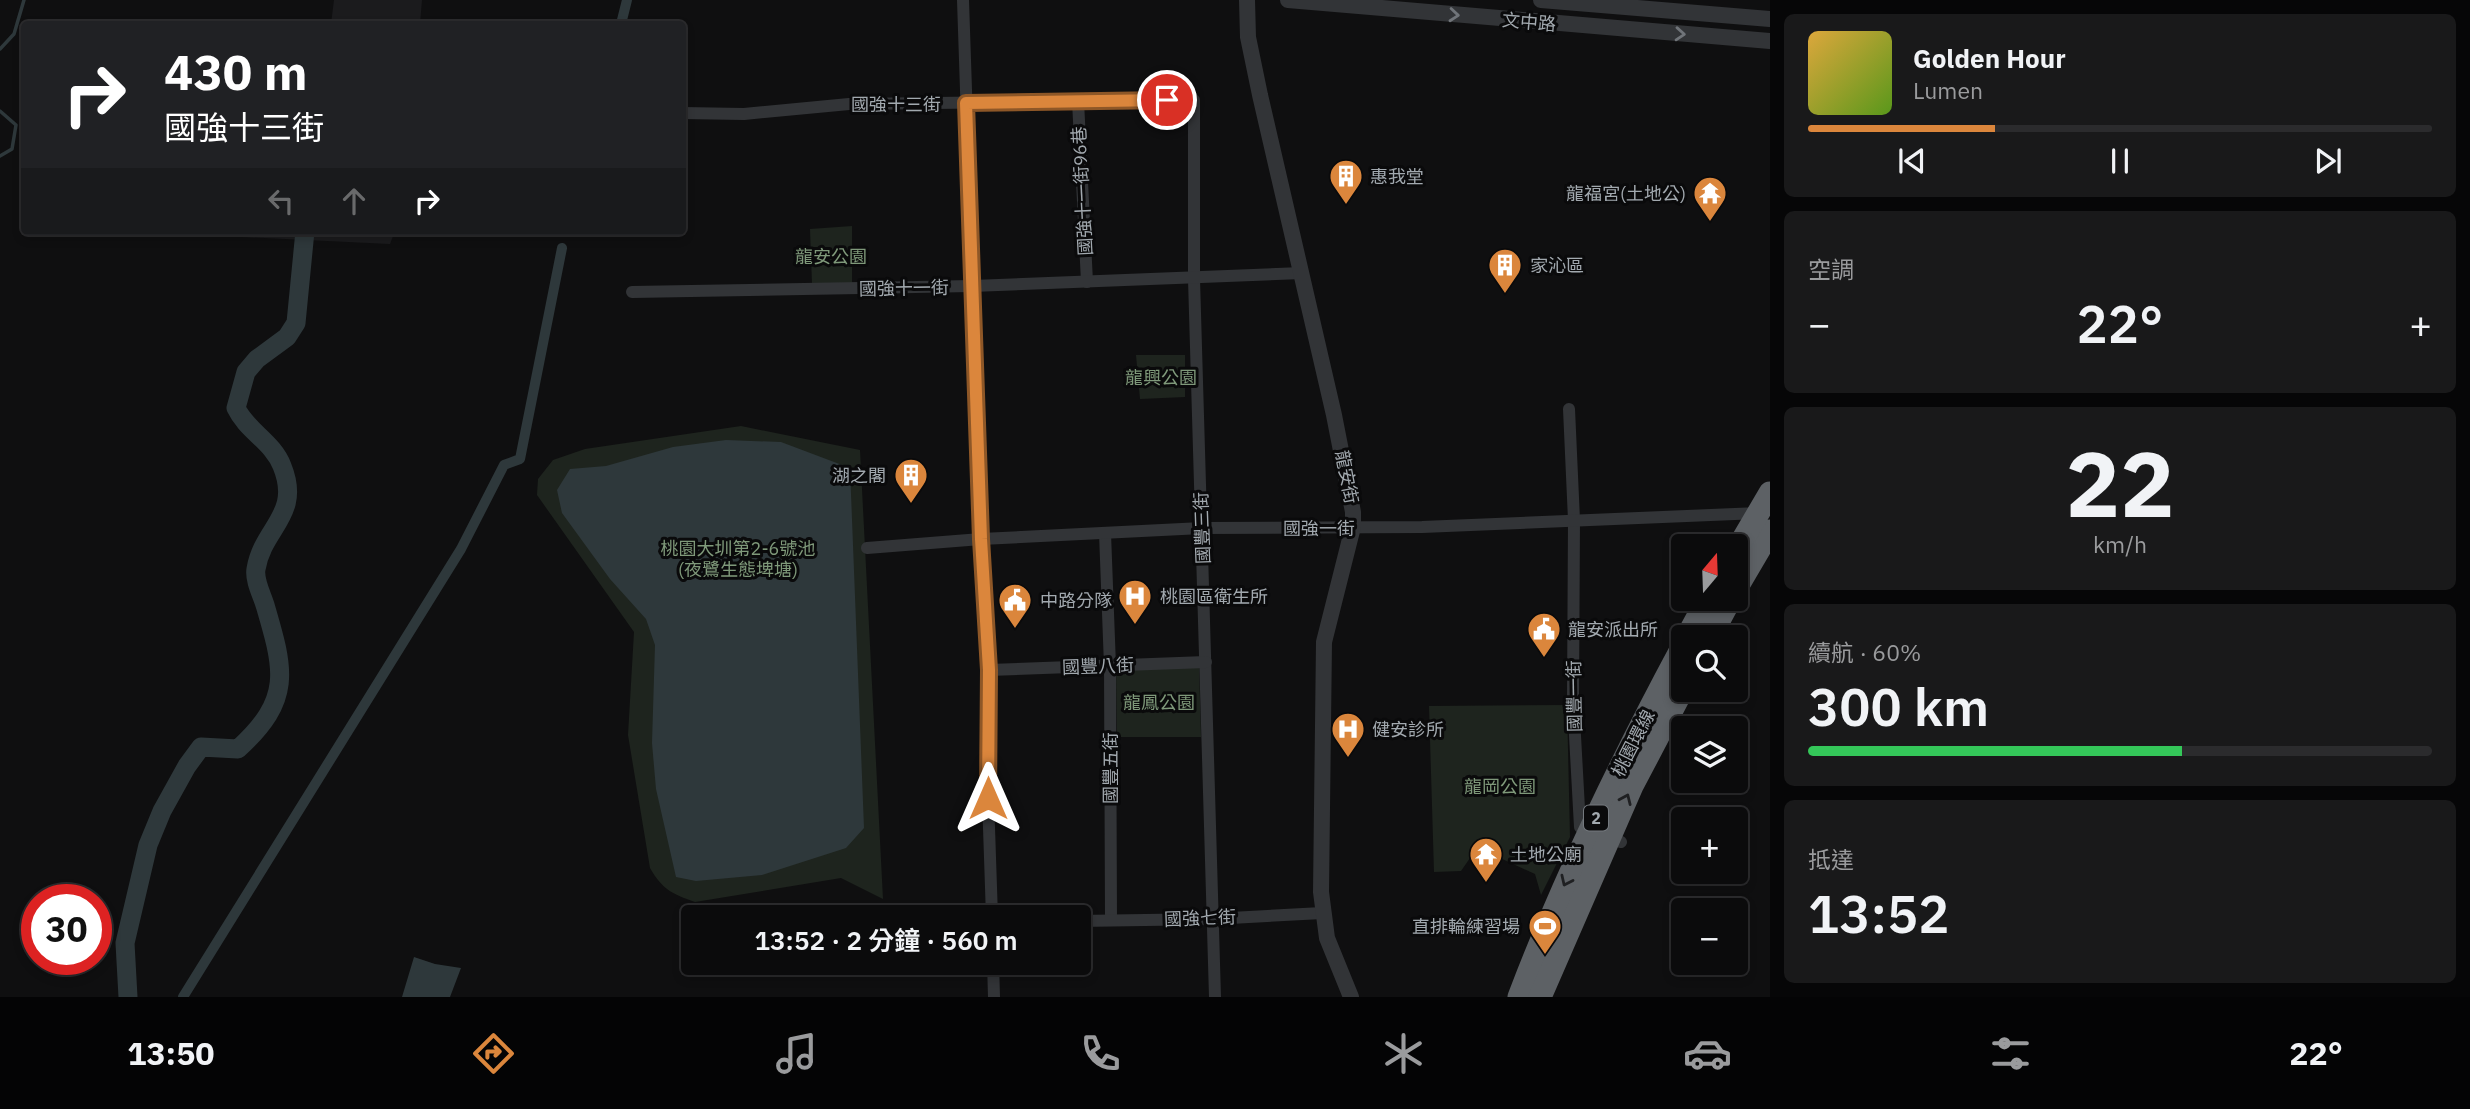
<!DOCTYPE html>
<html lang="zh-TW">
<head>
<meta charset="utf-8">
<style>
	body { margin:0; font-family:"IBM Plex Sans","Noto Sans TC",sans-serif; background:#19191a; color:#f1f3f6; height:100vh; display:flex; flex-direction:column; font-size:26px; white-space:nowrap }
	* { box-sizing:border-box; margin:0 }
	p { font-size:23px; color:#9a9b9d }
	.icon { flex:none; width:38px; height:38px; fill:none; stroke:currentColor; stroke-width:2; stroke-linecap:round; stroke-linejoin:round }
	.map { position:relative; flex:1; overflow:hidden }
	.drawer { display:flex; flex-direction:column; gap:14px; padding:14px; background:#060607; width:700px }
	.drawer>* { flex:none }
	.hud { position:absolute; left:21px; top:21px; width:665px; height:214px; border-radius:7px; box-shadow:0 4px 10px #0003,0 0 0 2px #2b2b2d; background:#202124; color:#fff; overflow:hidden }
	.needle { width:46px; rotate:19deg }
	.controls { position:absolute; left:1671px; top:534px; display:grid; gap:14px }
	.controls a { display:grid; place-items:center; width:77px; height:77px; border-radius:7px; background:#0b0b0c; box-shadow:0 4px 10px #0003,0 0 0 2px #2b2b2d; font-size:35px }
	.speed { position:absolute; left:21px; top:884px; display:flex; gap:14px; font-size:35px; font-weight:700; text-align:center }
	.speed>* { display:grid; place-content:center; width:91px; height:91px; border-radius:50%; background:#0b0b0c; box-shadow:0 4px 10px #0003,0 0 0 2px #2b2b2d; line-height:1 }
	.speed .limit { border:10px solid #d22; background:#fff; color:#111 }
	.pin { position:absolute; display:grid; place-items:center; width:60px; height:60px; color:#fff; margin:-30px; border:4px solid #fff; border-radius:50%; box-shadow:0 2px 7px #0007 }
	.me { position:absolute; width:77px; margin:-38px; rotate:0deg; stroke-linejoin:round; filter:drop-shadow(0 0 5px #0008) }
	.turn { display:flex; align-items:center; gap:24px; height:147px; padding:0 28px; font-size:32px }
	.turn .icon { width:91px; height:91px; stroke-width:2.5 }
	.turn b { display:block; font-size:49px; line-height:60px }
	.lanes { display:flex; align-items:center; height:66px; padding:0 28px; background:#0003; justify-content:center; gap:35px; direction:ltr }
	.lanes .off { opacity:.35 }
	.big { font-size:52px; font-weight:600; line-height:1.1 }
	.drawer .widget { flex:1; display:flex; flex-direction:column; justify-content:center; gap:10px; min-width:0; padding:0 24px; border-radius:10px; background:#19191a }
	.drawer .dial { align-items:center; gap:0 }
	.dial b { font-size:91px; line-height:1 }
	.song { display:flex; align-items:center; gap:21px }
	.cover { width:84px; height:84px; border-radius:10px; background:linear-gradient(135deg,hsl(40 70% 55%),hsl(90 70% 35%)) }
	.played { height:7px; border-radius:4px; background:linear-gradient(90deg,#db863c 30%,#2b2b2d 30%) }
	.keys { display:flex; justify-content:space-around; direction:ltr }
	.heat { display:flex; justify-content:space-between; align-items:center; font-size:38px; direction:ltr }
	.charge { height:10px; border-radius:5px; background:linear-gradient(90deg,#34c759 60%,#2b2b2d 0) }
	.trip { position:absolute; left:681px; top:905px; width:410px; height:70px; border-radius:7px; background:#0b0b0c; box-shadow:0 4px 10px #0003,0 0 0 2px #2b2b2d; font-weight:600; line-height:70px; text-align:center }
	.tabs { display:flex; height:112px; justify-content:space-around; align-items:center; background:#040405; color:#9a9b9d }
	.tabs .icon { width:49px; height:49px }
	.tabs .active { color:#db863c }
	.tabs b { font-size:32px; color:#f1f3f6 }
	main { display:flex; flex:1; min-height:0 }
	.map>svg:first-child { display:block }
	.built { fill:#1b1b1d }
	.green { fill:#1e241e }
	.water { fill:#2e383b }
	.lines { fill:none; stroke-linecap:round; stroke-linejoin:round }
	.stream { stroke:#2e383b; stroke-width:3.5 }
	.canal { stroke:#2e383b; stroke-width:10 }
	.river { stroke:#2e383b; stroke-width:19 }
	.minor { stroke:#323437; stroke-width:12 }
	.tertiary { stroke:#323437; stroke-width:16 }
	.motorway { stroke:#5d6165; stroke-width:23 }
	.motorway-bridge { stroke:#5d6165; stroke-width:23 }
	.oneway { stroke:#707479 }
	.oneway2 { stroke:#1f2022 }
	.route-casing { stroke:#8e5727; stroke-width:18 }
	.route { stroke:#db863c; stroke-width:12 }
	.labels { text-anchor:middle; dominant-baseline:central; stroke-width:6; stroke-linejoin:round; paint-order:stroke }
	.shield { fill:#0a0a0b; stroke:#74797e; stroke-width:2 }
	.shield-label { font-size:16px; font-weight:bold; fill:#a2a9af }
	.street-label { font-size:18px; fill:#a2a9af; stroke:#0a0a0b }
	.poi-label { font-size:18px; fill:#a2a9af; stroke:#0a0a0b; text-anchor:start }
	.park-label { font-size:18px; fill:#7f997a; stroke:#0a0a0b }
</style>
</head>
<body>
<main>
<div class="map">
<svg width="1770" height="997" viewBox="0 0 1770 997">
	<rect width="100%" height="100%" fill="#0f0f10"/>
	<g class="built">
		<polygon points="334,0 422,0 420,24 331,24"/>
		<polygon points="116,231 395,231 390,244"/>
	</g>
	<g class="green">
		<polygon points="852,226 852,283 812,284 810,229"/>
		<polygon points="1136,355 1185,355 1185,397 1140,399"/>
		<path d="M 741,426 L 860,450 L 883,899 L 841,878 L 695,902 C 672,894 662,889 650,868 L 628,735 L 634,632 L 537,495 L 538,479 L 553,460 L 585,449 Z"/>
		<polygon points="1199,667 1201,737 1117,737 1116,669"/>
		<polygon points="1567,705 1570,837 1541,895 1535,874 1500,858 1470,858 1461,871 1434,872 1429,706"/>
	</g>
	<g class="water">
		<polygon points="726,440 781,442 850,468 864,828 846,848 762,875 696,881 676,877 656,789 652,743 655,645 646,619 610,579 562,513 557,490 570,469 606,466 673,447"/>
		<polygon points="414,957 435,964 461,968 450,997 402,997"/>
	</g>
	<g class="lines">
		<g class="stream">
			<polyline points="0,49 14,34 24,0"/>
			<polyline points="0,111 16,125 12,149 0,156"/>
		</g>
		<g class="canal">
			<polyline points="621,24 627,0"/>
			<polyline points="183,997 461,549 504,465 520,459 562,248"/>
		</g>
		<path class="river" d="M 128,997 L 125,943 L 148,845 L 162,811 L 187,766 L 201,747 L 238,749 C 293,699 284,670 265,605 C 262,595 254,580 256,569 C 263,527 302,515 282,466 C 273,442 247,431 236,408 L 246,372 L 257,359 L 287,337 L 296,323 L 305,231"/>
		<g class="minor">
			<polyline points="963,0 981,539 989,670 988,798 992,917"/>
			<polyline points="1078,101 1087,282"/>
			<polyline points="682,113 744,114 849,104 1194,100 1194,279 1215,997"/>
			<polyline points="632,292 972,286 1302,273"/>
			<polyline points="1569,409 1574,520 1573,699 1580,827 1621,842"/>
			<polyline points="1105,533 1110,666 1111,920"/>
			<polyline points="867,548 981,539 1202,528 1422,527 1759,513"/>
			<polyline points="989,670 1206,662"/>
			<polyline points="1078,921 1212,919 1322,913"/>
			<polyline points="993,962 994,997"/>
		</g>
		<g class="tertiary">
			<polyline points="1247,0 1248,37 1260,95 1334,415 1353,512 1353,527 1324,642 1321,892 1327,938 1351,997"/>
			<polyline points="1288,0 1770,41"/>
			<polyline points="1541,0 1770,19"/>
		</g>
		<g class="motorway">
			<polyline points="1736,589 1770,531"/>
			<polyline points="1687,637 1708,598"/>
			<polyline points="1710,637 1731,598"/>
		</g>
		<g class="motorway-bridge">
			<polyline points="1736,551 1770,493"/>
			<path d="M 1519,997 C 1565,876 1622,759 1684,644"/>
			<polyline points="1540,997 1632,786 1684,687"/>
		</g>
	</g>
	<defs><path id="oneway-chevron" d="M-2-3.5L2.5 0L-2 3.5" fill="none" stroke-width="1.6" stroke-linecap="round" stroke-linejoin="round" transform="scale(1.75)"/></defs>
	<g class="oneway">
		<use href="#oneway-chevron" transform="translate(1454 15) rotate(5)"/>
		<use href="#oneway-chevron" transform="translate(1680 34) rotate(4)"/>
	</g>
	<g class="oneway2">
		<use href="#oneway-chevron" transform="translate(1626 799) rotate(-66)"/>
		<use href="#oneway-chevron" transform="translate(1566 881) rotate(115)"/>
	</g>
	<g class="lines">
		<defs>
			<polyline id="route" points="988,798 989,670 981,539 966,103 1167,100"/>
		</defs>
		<use href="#route" class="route-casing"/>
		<use href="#route" class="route"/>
	</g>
	<defs>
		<symbol id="building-pin" viewBox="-11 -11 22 30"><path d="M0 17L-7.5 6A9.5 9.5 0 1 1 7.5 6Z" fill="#db863c" stroke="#0a0a0b"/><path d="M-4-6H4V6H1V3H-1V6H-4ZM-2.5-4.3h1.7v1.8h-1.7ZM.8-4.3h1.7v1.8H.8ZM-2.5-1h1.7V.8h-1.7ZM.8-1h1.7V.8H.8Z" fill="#fff"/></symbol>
		<symbol id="temple-pin" viewBox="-11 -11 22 30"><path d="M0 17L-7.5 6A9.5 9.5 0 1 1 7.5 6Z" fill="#db863c" stroke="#0a0a0b"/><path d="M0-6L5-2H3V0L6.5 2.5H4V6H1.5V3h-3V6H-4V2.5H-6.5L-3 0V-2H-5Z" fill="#fff"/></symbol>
		<symbol id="hospital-pin" viewBox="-11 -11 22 30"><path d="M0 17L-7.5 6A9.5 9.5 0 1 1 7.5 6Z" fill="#db863c" stroke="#0a0a0b"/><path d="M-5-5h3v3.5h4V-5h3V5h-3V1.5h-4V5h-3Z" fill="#fff"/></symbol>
		<symbol id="civic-pin" viewBox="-11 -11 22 30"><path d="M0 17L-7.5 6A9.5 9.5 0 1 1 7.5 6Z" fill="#db863c" stroke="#0a0a0b"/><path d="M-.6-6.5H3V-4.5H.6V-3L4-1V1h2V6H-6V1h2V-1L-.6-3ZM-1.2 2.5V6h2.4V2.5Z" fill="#fff"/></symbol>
		<symbol id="stadium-pin" viewBox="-11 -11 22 30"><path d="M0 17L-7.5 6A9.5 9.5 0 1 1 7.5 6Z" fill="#db863c" stroke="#0a0a0b"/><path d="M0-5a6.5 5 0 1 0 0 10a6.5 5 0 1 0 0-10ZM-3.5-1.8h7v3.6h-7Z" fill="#fff"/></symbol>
	</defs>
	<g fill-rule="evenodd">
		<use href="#building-pin" x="1327" y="157" width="38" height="52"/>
		<use href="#temple-pin" x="1691" y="174" width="38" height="52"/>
		<use href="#building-pin" x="1486" y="246" width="38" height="52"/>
		<use href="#building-pin" x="892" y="456" width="38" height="52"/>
		<use href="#hospital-pin" x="1116" y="577" width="38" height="52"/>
		<use href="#civic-pin" x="996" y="581" width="38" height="52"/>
		<use href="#civic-pin" x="1525" y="610" width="38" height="52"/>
		<use href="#hospital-pin" x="1329" y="710" width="38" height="52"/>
		<use href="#temple-pin" x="1467" y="835" width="38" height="52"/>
		<use href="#stadium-pin" x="1526" y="907" width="38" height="52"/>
	</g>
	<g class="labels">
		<rect class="shield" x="1584" y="805.5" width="24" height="25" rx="5"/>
		<g class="shield-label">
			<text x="1596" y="818">2</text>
		</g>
		<g class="street-label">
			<text transform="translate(1529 22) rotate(5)">文中路</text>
			<text x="896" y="104">國強十三街</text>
			<text transform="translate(1082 191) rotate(-93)">國強十一街96巷</text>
			<text transform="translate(904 288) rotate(-1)">國強十一街</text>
			<text transform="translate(1347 477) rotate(79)">龍安街</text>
			<text transform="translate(1202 528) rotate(-92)">國豐三街</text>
			<text x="1319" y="528">國強一街</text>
			<text transform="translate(1098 666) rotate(-2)">國豐八街</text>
			<text transform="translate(1574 696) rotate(-91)">國豐一街</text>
			<text transform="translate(1633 743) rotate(-63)">桃園環線</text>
			<text transform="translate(1110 768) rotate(-90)">國豐五街</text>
			<text transform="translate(1200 918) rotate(-2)">國強七街</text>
		</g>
		<g class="poi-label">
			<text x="1370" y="176">惠我堂</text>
			<text x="1686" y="193" text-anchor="end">龍福宮(土地公)</text>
			<text x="1530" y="265">家沁區</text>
			<text x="886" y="475" text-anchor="end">湖之閣</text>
			<text x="1160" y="596">桃園區衛生所</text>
			<text x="1040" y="600">中路分隊</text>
			<text x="1568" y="629">龍安派出所</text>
			<text x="1372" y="729">健安診所</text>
			<text x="1510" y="854">土地公廟</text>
			<text x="1520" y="926" text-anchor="end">直排輪練習場</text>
		</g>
		<g class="park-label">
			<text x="831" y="256">龍安公園</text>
			<text x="1161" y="377">龍興公園</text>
			<text x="738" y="548">桃園大圳第2-6號池<tspan x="738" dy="21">(夜鷺生態埤塘)</tspan></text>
			<text x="1159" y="702">龍鳳公園</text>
			<text x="1500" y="786">龍岡公園</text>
		</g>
	</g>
</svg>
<div class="controls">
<a><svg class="needle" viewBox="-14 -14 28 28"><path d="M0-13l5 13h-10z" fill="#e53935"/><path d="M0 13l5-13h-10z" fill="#9a9b9d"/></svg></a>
<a><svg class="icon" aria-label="search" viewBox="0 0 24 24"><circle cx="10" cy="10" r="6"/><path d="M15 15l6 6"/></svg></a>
<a><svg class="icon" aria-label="layers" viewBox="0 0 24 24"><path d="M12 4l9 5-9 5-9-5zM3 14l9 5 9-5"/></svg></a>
<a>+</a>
<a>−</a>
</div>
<div class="speed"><div class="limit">30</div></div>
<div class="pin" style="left:1167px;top:100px;background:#d93025"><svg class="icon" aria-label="arrive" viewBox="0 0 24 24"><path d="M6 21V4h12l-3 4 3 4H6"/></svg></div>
<svg class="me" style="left:988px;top:798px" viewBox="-20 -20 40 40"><path d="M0-17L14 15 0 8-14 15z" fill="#db863c" stroke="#fff" stroke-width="4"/></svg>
<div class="trip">13:52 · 2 分鐘 · 560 m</div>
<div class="hud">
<div class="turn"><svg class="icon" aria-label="right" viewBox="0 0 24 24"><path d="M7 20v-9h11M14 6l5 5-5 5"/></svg><div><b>430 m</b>國強十三街</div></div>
<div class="lanes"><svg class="icon off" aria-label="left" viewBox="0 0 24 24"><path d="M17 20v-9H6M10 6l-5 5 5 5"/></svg><svg class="icon off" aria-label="ahead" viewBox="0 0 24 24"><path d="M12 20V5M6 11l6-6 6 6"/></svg><svg class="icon" aria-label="right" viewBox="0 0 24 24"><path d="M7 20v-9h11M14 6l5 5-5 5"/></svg></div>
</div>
</div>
<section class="drawer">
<div class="widget">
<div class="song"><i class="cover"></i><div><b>Golden Hour</b><p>Lumen</p></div></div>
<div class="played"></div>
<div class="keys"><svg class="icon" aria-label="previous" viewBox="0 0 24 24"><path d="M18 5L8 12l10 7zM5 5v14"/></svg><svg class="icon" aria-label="pause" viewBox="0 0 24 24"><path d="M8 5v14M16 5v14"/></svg><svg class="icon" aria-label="next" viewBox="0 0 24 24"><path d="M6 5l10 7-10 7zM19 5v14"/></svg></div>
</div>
<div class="widget"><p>空調</p>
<div class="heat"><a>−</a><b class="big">22°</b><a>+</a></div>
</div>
<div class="widget dial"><b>22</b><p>km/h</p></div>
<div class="widget"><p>續航 · 60%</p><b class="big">300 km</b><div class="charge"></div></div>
<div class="widget"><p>抵達</p><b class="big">13:52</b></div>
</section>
</main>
<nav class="tabs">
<b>13:50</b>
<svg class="icon active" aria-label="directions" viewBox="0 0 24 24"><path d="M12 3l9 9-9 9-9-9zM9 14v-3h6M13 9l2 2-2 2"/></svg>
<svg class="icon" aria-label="music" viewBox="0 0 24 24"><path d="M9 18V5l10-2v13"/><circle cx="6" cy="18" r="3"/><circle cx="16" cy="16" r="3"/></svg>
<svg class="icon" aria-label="phone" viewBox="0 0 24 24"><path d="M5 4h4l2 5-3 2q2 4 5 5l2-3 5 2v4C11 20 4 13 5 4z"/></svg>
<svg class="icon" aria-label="climate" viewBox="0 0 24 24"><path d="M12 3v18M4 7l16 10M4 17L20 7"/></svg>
<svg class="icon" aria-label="car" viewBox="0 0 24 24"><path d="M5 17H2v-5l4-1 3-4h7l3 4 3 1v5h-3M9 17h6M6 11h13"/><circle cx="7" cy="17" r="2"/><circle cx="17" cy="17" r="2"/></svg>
<svg class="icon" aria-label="filters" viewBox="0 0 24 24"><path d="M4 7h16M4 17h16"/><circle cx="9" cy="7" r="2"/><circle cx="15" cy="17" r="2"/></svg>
<b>22°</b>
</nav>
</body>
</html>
